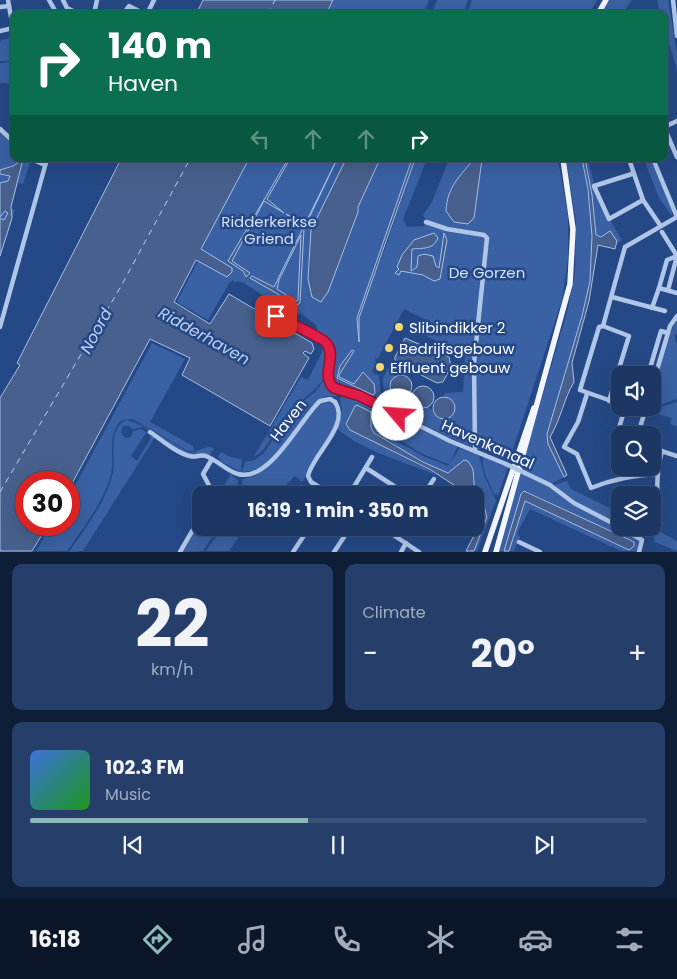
<!DOCTYPE html>
<html lang="en">
<head>
<meta charset="utf-8">
<style>
	body { margin:0; font-family:Poppins,sans-serif; background:#253f6a; color:#f1f3f6; height:100vh; display:flex; flex-direction:column; font-size:19px; white-space:nowrap }
	* { box-sizing:border-box; margin:0 }
	p { font-size:16px; color:#a0acbf }
	.icon { flex:none; width:28px; height:28px; fill:none; stroke:currentColor; stroke-width:2; stroke-linecap:round; stroke-linejoin:round }
	.map { position:relative; height:552px; overflow:hidden }
	.sheet { display:flex; flex-direction:column; gap:12px; padding:12px; background:#0f1e37; flex:1 }
	.sheet>* { flex:none }
	.top-card { position:absolute; left:10px; top:10px; width:658px; height:152px; border-radius:10px; box-shadow:0 5px 20px #0002,0 0 0 1px #3a5178; background:#0b6e4f; color:#fff; overflow:hidden }
	.controls { position:absolute; left:611px; top:366px; display:grid; gap:10px }
	.controls a { display:grid; place-items:center; width:50px; height:50px; border-radius:10px; background:#1c3764; box-shadow:0 5px 20px #0002,0 0 0 1px #3a5178; font-size:25px }
	.speed { position:absolute; left:15px; top:471px; display:flex; gap:10px; font-size:25px; font-weight:700; text-align:center }
	.speed>* { display:grid; place-content:center; width:65px; height:65px; border-radius:50%; background:#1c3764; box-shadow:0 5px 20px #0002,0 0 0 1px #3a5178; line-height:1 }
	.speed .limit { border:8px solid #d22; background:#fff; color:#111 }
	.pin { position:absolute; display:grid; place-items:center; width:42px; height:42px; color:#fff; margin:-21px; border-radius:10px; box-shadow:0 2px 8px #0006 }
	.me { position:absolute; width:55px; margin:-28px; rotate:297deg; stroke-linejoin:round; filter:drop-shadow(0 0 4px #0008) }
	.turn { display:flex; align-items:center; gap:18px; height:105px; padding:0 15px; font-size:22px }
	.turn .icon { width:65px; height:65px; stroke-width:2.5 }
	.turn b { display:block; font-size:35px; line-height:42px }
	.lanes { display:flex; align-items:center; height:48px; padding:0 15px; background:#0003; justify-content:center; gap:25px; direction:ltr }
	.lanes .off { opacity:.35 }
	.big { font-size:38px; font-weight:700; line-height:1.1 }
	.sheet .card { flex:1; display:flex; flex-direction:column; justify-content:center; gap:8px; min-width:0; padding:0 18px; border-radius:10px; background:#253f6a }
	.sheet .dial { align-items:center; gap:0 }
	.dial b { font-size:65px; line-height:1 }
	.song { display:flex; align-items:center; gap:15px }
	.cover { width:60px; height:60px; border-radius:8px; background:linear-gradient(135deg,hsl(220 70% 55%),hsl(120 70% 35%)) }
	.played { height:5px; border-radius:2px; background:linear-gradient(90deg,#8bbbb9 45%,#3a5178 45%) }
	.keys { display:flex; justify-content:space-around; direction:ltr }
	.heat { display:flex; justify-content:space-between; align-items:center; font-size:28px; direction:ltr }
	.sheet .tiles { flex:1; display:grid; gap:12px; grid-template-columns:1fr 1fr }
	.card:last-child { grid-column:span 2 }
	.trip { position:absolute; left:192px; top:486px; width:292px; height:50px; border-radius:10px; background:#1c3764; box-shadow:0 5px 20px #0002,0 0 0 1px #3a5178; font-weight:700; line-height:50px; text-align:center }
	.menu { display:flex; height:80px; justify-content:space-around; align-items:center; background:#0b1628; color:#a0acbf }
	.menu .icon { width:35px; height:35px }
	.menu .on { color:#8bbbb9 }
	.menu b { font-size:22px; color:#f1f3f6 }
	.map>svg:first-child { display:block }
	.green { fill:#3a61a3; fill-rule:evenodd }
	.water { fill:#47608d; stroke:#a5bfe9; fill-rule:evenodd }
	.lines { fill:none; stroke-linecap:round; stroke-linejoin:round }
	.ferry { stroke:#bcd0f0; stroke-width:1; stroke-dasharray:6 5; stroke-linecap:butt }
	.minor { stroke:#b0c6e8; stroke-width:4.5 }
	.major { stroke:#f3f6fe; stroke-width:5.5 }
	.minor-bridge { stroke:#b0c6e8; stroke-width:4.5 }
	.route-casing { stroke:#92132f; stroke-width:12 }
	.route { stroke:#e11d48; stroke-width:9 }
	.poi-dot { fill:#f2d775; stroke:#254986; stroke-width:2 }
	.labels { text-anchor:middle; dominant-baseline:central; stroke-width:5; stroke-linejoin:round; paint-order:stroke }
	.park-label { font-size:15px; fill:#d4e1f7; stroke:#254986 }
	.poi-label { font-size:15px; fill:#fff; stroke:#254986; text-anchor:start }
	.street-label { font-size:15px; fill:#fff; stroke:#254986 }
	.water-label { font-size:16px; font-style:italic; fill:#bcd0f0; stroke:#254986 }
</style>
</head>
<body>
<div class="map">
<svg width="677" height="552" viewBox="0 0 677 552">
	<rect width="100%" height="100%" fill="#254986"/>
	<g class="green">
		<polygon points="330,0 429,0 423,14 323,14"/>
		<polygon points="437,0 468,0 463,14 432,14"/>
		<polygon points="472,0 597,0 589,14 467,14"/>
		<polygon points="610,0 632,0 622,14 601,14"/>
		<polygon points="657,0 668,0 677,52 677,70 664,28 664,14 660,14"/>
		<polygon points="14,36 14,44 12,42 10,47 14,53 14,61 0,61 0,41"/>
		<polygon points="14,62 14,86 6,83 0,83 0,63"/>
		<polygon points="0,131 14,144 14,159 25,159 30,163 23,184 18,183 11,208 15,210 0,257"/>
		<path d="M 247,159 L 355,159 L 328,292 L 358,212 L 358,207 L 380,159 L 412,159 L 358,317 L 386,246 L 415,159 L 427,159 L 403,219 L 407,227 L 424,226 L 426,220 L 423,215 L 432,202 L 449,159 L 558,159 L 568,217 L 568,258 L 562,300 L 509,461 L 451,438 L 380,403 L 344,390 L 334,384 L 331,378 L 332,348 L 327,339 L 319,336 L 316,325 L 300,313 L 299,315 L 284,306 L 282,308 L 244,283 L 238,281 L 234,283 L 234,280 L 229,283 L 208,320 L 177,302 L 198,261 L 227,277 L 199,251 ZM 404,309 L 426,320 L 420,333 L 465,355 L 463,392 L 445,393 L 444,397 L 451,400 L 454,405 L 447,418 L 440,418 L 428,406 L 417,406 L 407,395 L 400,397 L 392,392 L 390,385 L 398,376 L 398,370 L 393,367 L 388,368 L 383,378 L 384,395 L 381,394 L 379,376 L 372,372 L 376,361 L 374,360 L 378,358 Z"/>
		<path d="M 566,159 L 582,159 C 590,199 595,239 590,280 C 584,328 561,387 547,434 L 548,444 L 564,477 L 551,484 L 521,469 L 567,312 L 575,274 L 576,222 Z"/>
		<path d="M 585,159 L 588,159 C 594,189 605,214 622,240 L 617,243 L 605,234 L 601,237 L 596,235 L 592,195 Z"/>
		<polygon points="644,159 650,159 672,210 672,216 659,198"/>
		<path d="M 677,320 L 677,334 L 674,335 L 677,345 L 677,399 L 653,407 C 653,390 667,334 677,320 Z"/>
		<polygon points="323,341 329,348 326,377 314,390 290,410 263,450 253,458 301,377 308,380 322,352"/>
		<path d="M 152,343 L 185,359 L 150,422 L 193,446 L 194,451 L 188,451 L 133,419 L 122,420 C 106,433 115,456 111,474 C 105,499 82,530 67,551 L 36,551 L 52,525 L 69,525 L 69,497 Z"/>
		<path d="M 324,380 L 339,391 L 338,396 L 326,396 L 317,400 C 294,422 279,471 242,472 L 245,462 L 255,460 L 264,453 L 294,408 L 315,392 Z"/>
		<polygon points="348,394 377,407 374,423 377,430 423,456 448,466 460,448 479,455 484,475 496,501 477,551 474,551 487,517 483,502 475,493 474,478 468,461 464,460 451,472 445,473 378,437 371,427 372,420 350,430 442,477 378,453 354,441 337,429 342,411 340,398"/>
		<path d="M 322,402 L 334,404 C 345,424 317,451 308,468 C 305,473 306,478 302,482 L 295,476 L 276,495 L 239,495 L 243,479 L 255,476 L 272,463 Z"/>
		<polygon points="677,402 677,426 670,424 672,418 648,411"/>
		<polygon points="379,409 458,446 450,463 448,464 423,454 378,427"/>
		<path d="M 127,420 L 145,427 L 188,452 C 198,454 205,444 214,448 L 210,455 L 186,453 L 143,427 L 133,429 L 129,426 L 123,426 L 121,432 L 125,438 L 131,437 L 133,431 L 141,429 L 148,433 L 145,434 L 131,456 L 137,461 L 151,438 L 149,436 L 155,437 L 83,551 L 69,552 C 85,528 107,501 113,473 C 116,455 107,428 127,420 Z"/>
		<polygon points="221,452 231,457 242,459 241,472 220,461 218,456"/>
		<path d="M 484,456 L 508,467 L 498,495 L 494,494 C 490,484 479,465 484,456 Z"/>
		<polygon points="520,472 541,482 638,539 639,542 637,551 621,551 530,509 517,533 520,537 514,551 509,551 525,501 629,550 630,540 526,491 521,494 504,551 498,552"/>
		<polygon points="231,474 238,481 236,495 218,495"/>
		<polygon points="567,481 571,489 620,513 620,525 576,501 554,485"/>
		<polygon points="201,522 201,528 218,528 203,551 183,552"/>
		<polygon points="222,528 245,528 229,551 206,551"/>
		<polygon points="655,529 677,541 677,551 654,542"/>
	</g>
	<g class="water">
		<polygon points="203,0 333,0 326,14 196,14"/>
		<polygon points="23,159 11,207 12,218 0,256 0,218 4,220 8,213 5,211 0,217 0,183 8,181 10,176 0,174 0,170 13,166"/>
		<polygon points="121,159 249,159 201,249 232,268 232,272 227,277 196,260 174,302 210,324 229,294 312,343 314,349 311,354 305,351 303,353 309,358 270,426 182,375 190,358 150,339 69,489 69,482 26,482 26,525 48,525 32,551 0,551 0,398 20,365 17,363"/>
		<polygon points="288,159 290,159 267,199 284,213 264,201 232,261 250,273 246,277 243,271 228,261"/>
		<path d="M 337,159 L 304,229 L 300,303 L 297,305 L 250,278 L 252,276 L 274,287 L 304,226 L 286,214 L 305,224 ZM 301,235 L 298,300 L 296,301 L 277,289 L 279,280 Z"/>
		<polygon points="346,159 380,159 358,207 358,212 328,292 321,302 312,297 308,279 311,230"/>
		<polygon points="412,159 415,159 359,318 359,342 357,318"/>
		<path d="M 474,159 L 482,159 L 474,218 L 468,224 L 454,222 L 446,211 C 447,187 460,176 474,159 Z"/>
		<path d="M 582,159 L 585,159 L 592,195 L 596,235 L 601,237 L 610,231 L 617,241 L 615,249 L 598,245 L 589,301 L 572,363 L 574,382 C 564,398 561,419 550,437 L 567,475 L 564,477 L 548,444 L 547,434 L 582,316 L 590,281 L 592,236 L 588,189 Z"/>
		<path d="M 434,233 L 438,238 C 433,250 422,248 412,249 L 411,271 L 417,267 L 418,256 L 424,254 L 433,256 L 436,266 L 439,268 L 444,233 L 447,240 L 440,279 L 434,281 L 423,275 L 401,271 L 399,275 L 395,273 L 399,269 L 397,267 L 402,255 L 414,240 Z"/>
		<polygon points="405,338 449,357 451,367 443,382 437,383 395,362 395,357"/>
		<polygon points="352,350 354,351 339,375 339,377 354,384 363,372 374,384 375,393 373,395 337,378 340,366"/>
		<circle cx="401" cy="386" r="11"/>
		<circle cx="423" cy="397" r="11"/>
		<circle cx="444" cy="408" r="11"/>
		<polygon points="357,405 371,412 371,427 374,433 423,462 448,473 464,460 468,461 473,469 475,493 483,502 487,517 474,551 466,551 480,524 480,505 476,501 476,495 469,495 431,470 350,430 346,424 355,406"/>
		<polygon points="524,491 630,540 634,542 634,546 629,550 525,501 509,551 504,551 521,494"/>
	</g>
	<g class="lines">
		<g class="ferry">
			<polyline points="268,14 275,0"/>
			<polyline points="0,492 120,288 190,159"/>
		</g>
		<g class="minor">
			<polyline points="49,0 57,14"/>
			<polyline points="63,0 67,8 79,14"/>
			<polyline points="673,0 677,36"/>
			<polyline points="0,7 9,6"/>
			<polyline points="94,14 97,0"/>
			<polyline points="123,14 129,6 145,14"/>
			<polyline points="147,14 154,0"/>
			<polyline points="0,31 13,28 8,0"/>
			<polyline points="664,127 677,157"/>
			<polyline points="664,127 677,121"/>
			<polyline points="0,129 14,142"/>
			<polyline points="31,159 45,165"/>
			<polyline points="629,159 643,200 660,225"/>
			<polyline points="653,159 677,217"/>
			<polyline points="632,174 594,186 609,219 643,200"/>
			<polyline points="426,222 447,229 484,235 487,238 474,363 475,449"/>
			<polyline points="662,232 677,256 668,290"/>
			<polyline points="659,288 667,260 677,256"/>
			<polyline points="612,297 665,311"/>
			<polyline points="652,308 659,288 677,293"/>
			<polyline points="276,316 310,335 319,337 327,343 330,351 327,376 335,388 360,396 450,441 506,464"/>
			<polyline points="603,326 629,336 609,401"/>
			<polyline points="0,327 47,159"/>
			<polyline points="648,375 661,331 668,333"/>
			<polyline points="652,387 670,326 677,316"/>
			<path d="M 587,394 L 578,422 L 564,447 L 577,454 L 591,488 C 613,479 633,475 657,474"/>
			<polyline points="620,404 580,390 599,327 603,326 625,247 677,217"/>
			<polyline points="631,408 645,412"/>
			<path d="M 150,432 C 162,440 176,453 190,456 C 196,458 202,453 208,457 C 218,461 227,471 238,474 C 270,483 300,419 320,401 L 330,399 L 335,402"/>
			<polyline points="642,435 641,424 646,408"/>
			<polyline points="613,448 625,408"/>
			<polyline points="652,448 677,456"/>
			<polyline points="212,459 203,474 214,495"/>
			<polyline points="366,468 408,495"/>
			<polyline points="525,473 550,485 574,503 620,527"/>
			<path d="M 332,495 L 311,482 L 308,476 C 312,455 351,425 335,402"/>
			<polyline points="349,495 372,457"/>
			<polyline points="423,495 434,479"/>
			<path d="M 660,523 C 657,498 655,476 662,451"/>
			<polyline points="383,528 419,552"/>
			<polyline points="459,528 468,533"/>
			<polyline points="621,528 642,540 639,552"/>
			<polyline points="397,536 402,528"/>
			<polyline points="519,542 540,552"/>
			<polyline points="180,552 201,516"/>
			<polyline points="293,552 309,528"/>
			<polyline points="334,552 350,528"/>
			<polyline points="401,552 406,543"/>
		</g>
		<g class="major">
			<polyline points="598,14 606,0"/>
			<polyline points="485,552 534,408"/>
			<polyline points="496,552 570,284 573,229 563,159"/>
		</g>
		<polyline class="minor-bridge" points="506,464 525,473"/>
	</g>
	<g class="lines">
		<defs>
			<path id="route" d="M 276,316 C 285,321 325,339 327,344 C 337,358 320,375 334,388 L 360,396 L 398,415"/>
		</defs>
		<use href="#route" class="route-casing"/>
		<use href="#route" class="route"/>
	</g>
	<g class="poi-dot">
		<circle cx="399" cy="327" r="5"/>
		<circle cx="389" cy="348" r="5"/>
		<circle cx="380" cy="367" r="5"/>
	</g>
	<g class="labels">
		<g class="park-label">
			<text x="269" y="221">Ridderkerkse<tspan x="269" dy="17">Griend</tspan></text>
			<text x="487" y="272">De Gorzen</text>
		</g>
		<g class="poi-label">
			<text x="409" y="327">Slibindikker 2</text>
			<text x="399" y="348">Bedrijfsgebouw</text>
			<text x="390" y="367">Effluent gebouw</text>
		</g>
		<g class="street-label">
			<text transform="translate(288 420) rotate(-52)">Haven</text>
			<text transform="translate(488 444) rotate(24)">Havenkanaal</text>
		</g>
		<g class="water-label">
			<text transform="translate(96 331) rotate(-62)">Noord</text>
			<text transform="translate(204 336) rotate(29)">Ridderhaven</text>
		</g>
	</g>
</svg>
<div class="controls">
<a><svg class="icon" aria-label="sound" viewBox="0 0 24 24"><path d="M4 9h4l5-4v14l-5-4H4zM17 9q2 3 0 6"/></svg></a>
<a><svg class="icon" aria-label="search" viewBox="0 0 24 24"><circle cx="10" cy="10" r="6"/><path d="M15 15l6 6"/></svg></a>
<a><svg class="icon" aria-label="layers" viewBox="0 0 24 24"><path d="M12 4l9 5-9 5-9-5zM3 14l9 5 9-5"/></svg></a>
</div>
<div class="speed"><div class="limit">30</div></div>
<div class="pin" style="left:276px;top:316px;background:#d93025"><svg class="icon" aria-label="arrive" viewBox="0 0 24 24"><path d="M6 21V4h12l-3 4 3 4H6"/></svg></div>
<svg class="me" style="left:398px;top:415px" viewBox="-20 -20 40 40"><circle r="19" fill="#fff"/><path d="M0-13L10 11 0 6-10 11z" fill="#e11d48"/></svg>
<div class="trip">16:19 · 1 min · 350 m</div>
<div class="top-card">
<div class="turn"><svg class="icon" aria-label="right" viewBox="0 0 24 24"><path d="M7 20v-9h11M14 6l5 5-5 5"/></svg><div><b>140 m</b>Haven</div></div>
<div class="lanes"><svg class="icon off" aria-label="left" viewBox="0 0 24 24"><path d="M17 20v-9H6M10 6l-5 5 5 5"/></svg><svg class="icon off" aria-label="ahead" viewBox="0 0 24 24"><path d="M12 20V5M6 11l6-6 6 6"/></svg><svg class="icon off" aria-label="ahead" viewBox="0 0 24 24"><path d="M12 20V5M6 11l6-6 6 6"/></svg><svg class="icon" aria-label="right" viewBox="0 0 24 24"><path d="M7 20v-9h11M14 6l5 5-5 5"/></svg></div>
</div>
</div>
<section class="sheet">
<div class="tiles">
<div class="card dial"><b>22</b><p>km/h</p></div>
<div class="card"><p>Climate</p>
<div class="heat"><a>−</a><b class="big">20°</b><a>+</a></div>
</div>
<div class="card">
<div class="song"><i class="cover"></i><div><b>102.3 FM</b><p>Music</p></div></div>
<div class="played"></div>
<div class="keys"><svg class="icon" aria-label="previous" viewBox="0 0 24 24"><path d="M18 5L8 12l10 7zM5 5v14"/></svg><svg class="icon" aria-label="pause" viewBox="0 0 24 24"><path d="M8 5v14M16 5v14"/></svg><svg class="icon" aria-label="next" viewBox="0 0 24 24"><path d="M6 5l10 7-10 7zM19 5v14"/></svg></div>
</div>
</div>
</section>
<nav class="menu">
<b>16:18</b>
<svg class="icon on" aria-label="directions" viewBox="0 0 24 24"><path d="M12 3l9 9-9 9-9-9zM9 14v-3h6M13 9l2 2-2 2"/></svg>
<svg class="icon" aria-label="music" viewBox="0 0 24 24"><path d="M9 18V5l10-2v13"/><circle cx="6" cy="18" r="3"/><circle cx="16" cy="16" r="3"/></svg>
<svg class="icon" aria-label="phone" viewBox="0 0 24 24"><path d="M5 4h4l2 5-3 2q2 4 5 5l2-3 5 2v4C11 20 4 13 5 4z"/></svg>
<svg class="icon" aria-label="climate" viewBox="0 0 24 24"><path d="M12 3v18M4 7l16 10M4 17L20 7"/></svg>
<svg class="icon" aria-label="car" viewBox="0 0 24 24"><path d="M5 17H2v-5l4-1 3-4h7l3 4 3 1v5h-3M9 17h6M6 11h13"/><circle cx="7" cy="17" r="2"/><circle cx="17" cy="17" r="2"/></svg>
<svg class="icon" aria-label="filters" viewBox="0 0 24 24"><path d="M4 7h16M4 17h16"/><circle cx="9" cy="7" r="2"/><circle cx="15" cy="17" r="2"/></svg>
</nav>
</body>
</html>
